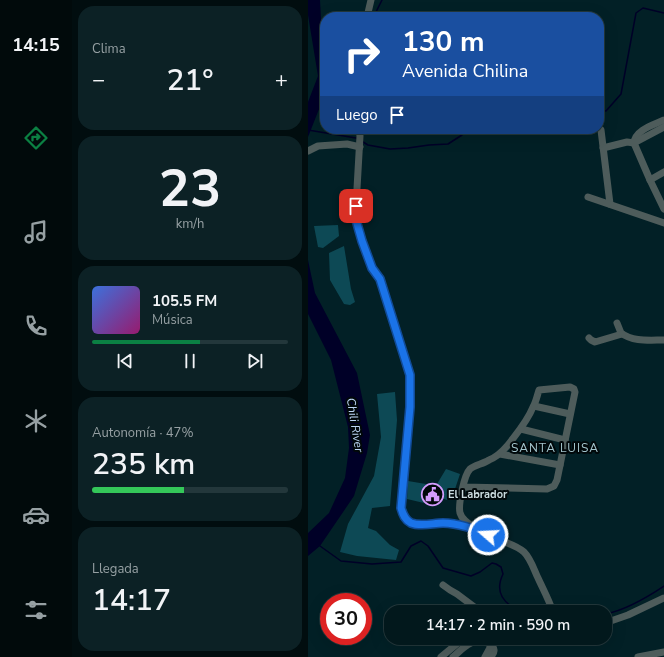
<!DOCTYPE html>
<html lang="es">
<head>
<meta charset="utf-8">
<style>
	body { margin:0; font-family:"Nunito Sans",sans-serif; background:#0c2125; color:#f1f3f6; height:100vh; display:flex; flex-direction:column; font-size:15px; white-space:nowrap }
	* { box-sizing:border-box; margin:0 }
	p { font-size:13px; color:#96a0a3 }
	.icon { flex:none; width:22px; height:22px; fill:none; stroke:currentColor; stroke-width:2; stroke-linecap:round; stroke-linejoin:round }
	.map { position:relative; flex:1; overflow:hidden }
	.sheet { display:flex; flex-direction:column; gap:6px; padding:6px; background:#010d0f; width:236px }
	.sheet>* { flex:none }
	.banner { position:absolute; left:12px; top:12px; width:284px; height:122px; border-radius:16px; box-shadow:0 4px 16px #0002,0 0 0 1px #23373b; background:#1a4fa0; color:#fff; overflow:hidden }
	.speed { position:absolute; left:12px; top:593px; display:flex; gap:8px; font-size:20px; font-weight:700; text-align:center }
	.speed>* { display:grid; place-content:center; width:52px; height:52px; border-radius:50%; background:#02181c; box-shadow:0 4px 16px #0002,0 0 0 1px #23373b; line-height:1 }
	.speed .limit { border:6px solid #d22; background:#fff; color:#111 }
	.pin { position:absolute; display:grid; place-items:center; width:34px; height:34px; color:#fff; margin:-17px; border-radius:8px; box-shadow:0 2px 6px #0006 }
	.me { position:absolute; width:44px; margin:-22px; rotate:289deg; stroke-linejoin:round; filter:drop-shadow(0 0 3px #0008) }
	.turn { display:flex; align-items:center; gap:14px; height:84px; padding:0 16px; font-size:18px }
	.turn .icon { width:52px; height:52px; stroke-width:2.5 }
	.turn b { display:block; font-size:28px; line-height:34px }
	.then { display:flex; align-items:center; height:38px; padding:0 16px; background:#0003; gap:8px; font-size:15px }
	.big { font-size:30px; font-weight:600; line-height:1.1 }
	.sheet .card { flex:1; display:flex; flex-direction:column; justify-content:center; gap:6px; min-width:0; padding:0 14px; border-radius:16px; background:#0c2125 }
	.sheet .dial { align-items:center; gap:0 }
	.dial b { font-size:52px; line-height:1 }
	.song { display:flex; align-items:center; gap:12px }
	.cover { width:48px; height:48px; border-radius:6px; background:linear-gradient(135deg,hsl(220 70% 55%),hsl(320 70% 35%)) }
	.played { height:4px; border-radius:2px; background:linear-gradient(90deg,#0b8043 55%,#23373b 55%) }
	.keys { display:flex; justify-content:space-around; direction:ltr }
	.heat { display:flex; justify-content:space-between; align-items:center; font-size:22px; direction:ltr }
	.charge { height:6px; border-radius:3px; background:linear-gradient(90deg,#34c759 47%,#23373b 0) }
	.trip { position:absolute; left:76px; top:605px; width:228px; height:40px; border-radius:16px; background:#02181c; box-shadow:0 4px 16px #0002,0 0 0 1px #23373b; font-weight:600; line-height:40px; text-align:center }
	main { display:flex; flex:1; min-height:0 }
	.menu { display:flex; flex-direction:column; width:72px; justify-content:space-around; align-items:center; background:#010a0b; color:#96a0a3 }
	.menu .icon { width:28px; height:28px }
	.menu .active { color:#0b8043 }
	.menu b { font-size:18px; color:#f1f3f6 }
	.map>svg:first-child { display:block }
	.green { fill:#0d4955 }
	.water { fill:#000027 }
	.lines { fill:none; stroke-linecap:round; stroke-linejoin:round }
	.stream { stroke:#000027; stroke-width:1.5 }
	.minor { stroke:#4e5c5b; stroke-width:7 }
	.route-casing { stroke:#114b97; stroke-width:10 }
	.route { stroke:#1a73e8; stroke-width:7 }
	.labels { text-anchor:middle; dominant-baseline:central; stroke-width:4; stroke-linejoin:round; paint-order:stroke }
	.poi-label { font-size:11px; font-weight:bold; fill:#cadade; stroke:#01080a; text-anchor:start }
	.water-label { font-size:12px; font-style:italic; fill:#bcd6f4; stroke:#01080a }
	.neighbourhood-label { font-size:12px; letter-spacing:1px; fill:#a3c5cd; stroke:#01080a }
</style>
</head>
<body>
<main>
<nav class="menu">
<b>14:15</b>
<svg class="icon active" aria-label="directions" viewBox="0 0 24 24"><path d="M12 3l9 9-9 9-9-9zM9 14v-3h6M13 9l2 2-2 2"/></svg>
<svg class="icon" aria-label="music" viewBox="0 0 24 24"><path d="M9 18V5l10-2v13"/><circle cx="6" cy="18" r="3"/><circle cx="16" cy="16" r="3"/></svg>
<svg class="icon" aria-label="phone" viewBox="0 0 24 24"><path d="M5 4h4l2 5-3 2q2 4 5 5l2-3 5 2v4C11 20 4 13 5 4z"/></svg>
<svg class="icon" aria-label="climate" viewBox="0 0 24 24"><path d="M12 3v18M4 7l16 10M4 17L20 7"/></svg>
<svg class="icon" aria-label="car" viewBox="0 0 24 24"><path d="M5 17H2v-5l4-1 3-4h7l3 4 3 1v5h-3M9 17h6M6 11h13"/><circle cx="7" cy="17" r="2"/><circle cx="17" cy="17" r="2"/></svg>
<svg class="icon" aria-label="filters" viewBox="0 0 24 24"><path d="M4 7h16M4 17h16"/><circle cx="9" cy="7" r="2"/><circle cx="15" cy="17" r="2"/></svg>
</nav>
<section class="sheet">
<div class="card"><p>Clima</p>
<div class="heat"><a>−</a><b class="big">21°</b><a>+</a></div>
</div>
<div class="card dial"><b>23</b><p>km/h</p></div>
<div class="card">
<div class="song"><i class="cover"></i><div><b>105.5 FM</b><p>Música</p></div></div>
<div class="played"></div>
<div class="keys"><svg class="icon" aria-label="previous" viewBox="0 0 24 24"><path d="M18 5L8 12l10 7zM5 5v14"/></svg><svg class="icon" aria-label="pause" viewBox="0 0 24 24"><path d="M8 5v14M16 5v14"/></svg><svg class="icon" aria-label="next" viewBox="0 0 24 24"><path d="M6 5l10 7-10 7zM19 5v14"/></svg></div>
</div>
<div class="card"><p>Autonomía · 47%</p><b class="big">235 km</b><div class="charge"></div></div>
<div class="card"><p>Llegada</p><b class="big">14:17</b></div>
</section>
<div class="map">
<svg width="356" height="657" viewBox="0 0 356 657">
	<rect width="100%" height="100%" fill="#022026"/>
	<g class="green">
		<polygon points="30,225 31,236 15,248 10,247 6,226"/>
		<polygon points="36,246 43,289 47,302 42,305 36,304 22,280 21,253"/>
		<polygon points="87,392 89,420 82,506 64,508 60,528 68,531 82,545 91,550 88,560 49,556 32,552 40,524 66,476 73,437 69,394"/>
		<polygon points="138,469 152,474 145,495 142,494 139,500 123,494"/>
		<polygon points="100,481 124,485 116,503 99,499"/>
	</g>
	<g class="water">
		<polygon points="0,0 12,0 13,19 17,37 17,94 0,137 0,102 10,76 0,15"/>
		<polygon points="0,260 7,293 49,373 62,435 59,453 46,496 12,546 0,556 0,533 21,513 37,478 41,448 40,427 23,360 0,314"/>
	</g>
	<g class="lines">
		<g class="stream">
			<polyline points="64,17 67,14 74,0"/>
			<polyline points="291,110 298,111 313,94 328,13 335,8 356,13"/>
			<polyline points="0,130 48,138 50,139"/>
			<polyline points="55,142 60,145 82,149 100,148 121,145 140,144 154,135 157,129"/>
			<path d="M 12,546 L 33,561 L 64,564 L 93,562 L 103,546 L 113,541 L 120,546 L 135,568 L 163,576 L 172,572 L 184,563 L 188,564 L 193,567 L 195,574 C 186,593 196,603 212,612"/>
			<path d="M 297,614 C 318,610 338,598 356,586"/>
		</g>
		<g class="minor">
			<polyline points="59,17 63,0"/>
			<path d="M 356,120 C 345,125 327,130 326,143 L 342,180 L 356,209"/>
			<path d="M 51,129 L 52,136 L 48,206 L 48,220 L 54,241 L 64,268 L 73,279 L 101,375 L 102,407 L 93,508 C 95,515 96,520 103,523 C 113,527 125,523 136,523 C 155,524 174,533 191,540 C 200,543 209,546 216,552 C 223,559 226,570 230,578 C 235,589 241,600 245,612"/>
			<polyline points="293,130 302,204"/>
			<polyline points="295,148 319,142 326,143 356,127"/>
			<polyline points="0,151 10,146 39,144 52,147"/>
			<polyline points="342,180 356,172"/>
			<polyline points="280,197 356,223"/>
			<path d="M 309,323 L 313,333 C 325,342 341,340 356,340"/>
			<polyline points="281,338 283,340 287,342 314,334"/>
			<polyline points="226,406 262,414"/>
			<polyline points="213,429 257,440"/>
			<polyline points="192,454 252,465"/>
			<path d="M 155,487 L 239,489 L 246,486 L 249,480 L 267,392 L 266,389 L 262,387 L 231,390 C 229,396 228,402 225,407 C 219,422 209,433 200,445 C 194,452 189,457 181,460 C 175,464 167,465 162,469 C 156,475 150,505 152,513 C 154,520 161,524 167,528"/>
			<polyline points="135,585 142,590 149,594 173,612"/>
			<polyline points="297,623 320,615 356,598"/>
			<polyline points="133,657 156,638"/>
			<path d="M 145,657 C 151,652 156,646 163,643 C 166,642 169,641 172,641 C 176,641 187,645 186,651 C 186,653 184,655 183,657"/>
			<polyline points="177,657 183,646"/>
			<polyline points="330,657 356,652"/>
		</g>
	</g>
	<g class="lines">
		<defs>
			<path id="route" d="M 48,206 L 48,220 L 54,241 L 64,268 L 72,279 L 102,375 L 102,407 L 93,508 C 95,515 97,520 103,523 C 113,527 125,523 135,523 C 149,523 168,529 180,535"/>
		</defs>
		<use href="#route" class="route-casing"/>
		<use href="#route" class="route"/>
	</g>
	<defs>
		<symbol id="civic-ring" viewBox="-11 -11 22 22"><circle r="9.5" fill="#01080a" stroke="#d39cfc" stroke-width="1.5"/><path d="M-.6-6.5H3V-4.5H.6V-3L4-1V1h2V6H-6V1h2V-1L-.6-3ZM-1.2 2.5V6h2.4V2.5Z" fill="#d39cfc"/></symbol>
	</defs>
	<g fill-rule="evenodd">
		<use href="#civic-ring" x="112" y="482" width="25" height="25"/>
	</g>
	<g class="labels">
		<g class="poi-label">
			<text x="140" y="494">El Labrador</text>
		</g>
		<g class="water-label">
			<text transform="translate(47 425) rotate(81)">Chili River</text>
		</g>
		<g class="neighbourhood-label">
			<text x="247" y="448">SANTA LUISA</text>
		</g>
	</g>
</svg>
<div class="speed"><div class="limit">30</div></div>
<div class="pin" style="left:48px;top:206px;background:#d93025"><svg class="icon" aria-label="arrive" viewBox="0 0 24 24"><path d="M6 21V4h12l-3 4 3 4H6"/></svg></div>
<svg class="me" style="left:180px;top:535px" viewBox="-20 -20 40 40"><circle r="17" fill="#1a73e8" stroke="#fff" stroke-width="3"/><path d="M0-11L8 9 0 5-8 9z" fill="#fff"/></svg>
<div class="trip">14:17 · 2 min · 590 m</div>
<div class="banner">
<div class="turn"><svg class="icon" aria-label="right" viewBox="0 0 24 24"><path d="M7 20v-9h11M14 6l5 5-5 5"/></svg><div><b>130 m</b>Avenida Chilina</div></div>
<div class="then">Luego<svg class="icon" aria-label="arrive" viewBox="0 0 24 24"><path d="M6 21V4h12l-3 4 3 4H6"/></svg></div>
</div>
</div>
</main>
</body>
</html>
